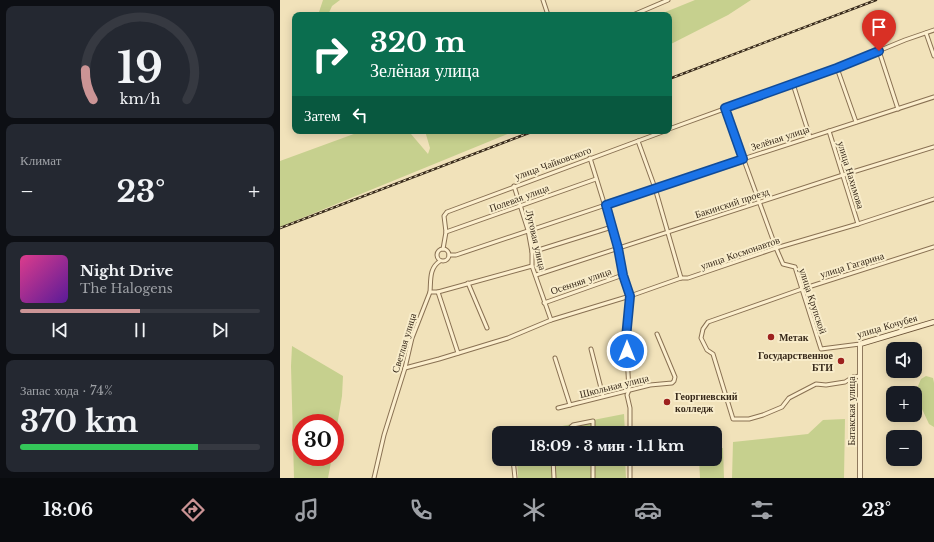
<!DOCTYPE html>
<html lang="ru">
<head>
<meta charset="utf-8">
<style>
	body { margin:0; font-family:"Libre Baskerville",serif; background:#242831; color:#f1f3f6; height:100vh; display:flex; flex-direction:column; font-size:15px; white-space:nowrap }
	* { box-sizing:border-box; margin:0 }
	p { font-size:13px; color:#9ea1a6 }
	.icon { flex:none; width:22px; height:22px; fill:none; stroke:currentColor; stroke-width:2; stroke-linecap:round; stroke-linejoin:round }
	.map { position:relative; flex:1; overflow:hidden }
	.sheet { display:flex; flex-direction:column; gap:6px; padding:6px; background:#0d0f14; width:280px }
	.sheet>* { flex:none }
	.hud { position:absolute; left:12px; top:12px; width:380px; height:122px; border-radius:8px; box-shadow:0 2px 10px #0003; background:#0b6e4f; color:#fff; overflow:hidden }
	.fabs { position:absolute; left:606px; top:342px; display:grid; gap:8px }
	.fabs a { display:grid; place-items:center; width:36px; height:36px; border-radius:8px; background:#171b24; box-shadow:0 2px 10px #0003; font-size:20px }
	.speed { position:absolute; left:12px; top:414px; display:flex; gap:8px; font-size:20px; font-weight:700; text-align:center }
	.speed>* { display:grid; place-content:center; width:52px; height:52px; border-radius:50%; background:#171b24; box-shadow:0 2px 10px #0003; line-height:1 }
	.speed .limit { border:6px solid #d22; background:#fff; color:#111 }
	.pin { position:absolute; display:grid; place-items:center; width:34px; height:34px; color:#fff; margin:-41px -17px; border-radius:50% 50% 50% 0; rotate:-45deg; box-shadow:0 0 4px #0007 }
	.pin .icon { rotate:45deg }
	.me { position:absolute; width:44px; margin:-22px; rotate:0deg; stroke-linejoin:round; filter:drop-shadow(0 0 3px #0008) }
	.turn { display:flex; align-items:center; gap:14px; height:84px; padding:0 12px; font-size:18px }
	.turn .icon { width:52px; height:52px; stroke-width:2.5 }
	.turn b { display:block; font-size:28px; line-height:34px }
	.then { display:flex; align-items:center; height:38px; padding:0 12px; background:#0003; gap:8px; font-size:15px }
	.big { font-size:30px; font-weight:700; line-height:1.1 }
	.sheet .tile { flex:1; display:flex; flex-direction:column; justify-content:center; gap:6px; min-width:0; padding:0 14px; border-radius:8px; background:#242831 }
	.sheet .dial { align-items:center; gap:0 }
	.dial svg { height:104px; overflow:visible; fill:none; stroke:#363941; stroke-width:7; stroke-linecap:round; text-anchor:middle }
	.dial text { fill:#f1f3f6; stroke:none }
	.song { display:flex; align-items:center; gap:12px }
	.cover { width:48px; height:48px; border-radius:6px; background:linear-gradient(135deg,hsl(330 70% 55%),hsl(270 70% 35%)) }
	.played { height:4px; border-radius:2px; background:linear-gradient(90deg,#cb9495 50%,#363941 50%) }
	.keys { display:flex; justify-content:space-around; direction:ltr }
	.heat { display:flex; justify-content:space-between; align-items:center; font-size:22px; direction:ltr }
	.charge { height:6px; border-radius:3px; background:linear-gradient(90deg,#34c759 74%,#363941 0) }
	.trip { position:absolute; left:212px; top:426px; width:230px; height:40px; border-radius:8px; background:#171b24; box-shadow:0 2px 10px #0003; font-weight:700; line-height:40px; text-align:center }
	.dock { display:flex; height:64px; justify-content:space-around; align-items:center; background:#090b0e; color:#9ea1a6 }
	.dock .icon { width:28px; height:28px }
	.dock .on { color:#cb9495 }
	.dock b { font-size:18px; color:#f1f3f6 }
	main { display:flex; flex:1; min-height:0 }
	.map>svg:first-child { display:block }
	.green { fill:#c6d08e }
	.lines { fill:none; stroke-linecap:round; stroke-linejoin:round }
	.minor-casing { stroke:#897153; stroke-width:5 }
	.secondary-casing { stroke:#6b5237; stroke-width:6 }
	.minor { stroke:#fcefce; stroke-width:3 }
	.secondary { stroke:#fcefce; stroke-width:4.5 }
	.rail-casing { stroke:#37291a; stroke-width:2.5 }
	.rail { stroke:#f8ecca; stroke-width:1; stroke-dasharray:3; stroke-linecap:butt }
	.route-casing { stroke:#114b97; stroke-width:10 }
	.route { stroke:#1a73e8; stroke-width:7 }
	.poi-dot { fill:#9d211e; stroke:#f8ecca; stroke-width:1.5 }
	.labels { text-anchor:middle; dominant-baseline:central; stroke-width:4; stroke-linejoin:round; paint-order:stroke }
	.street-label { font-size:10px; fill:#37291a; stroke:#f8ecca }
	.poi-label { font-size:10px; font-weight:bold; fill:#37291a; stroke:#f8ecca; text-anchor:start }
</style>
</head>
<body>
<main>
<section class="sheet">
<div class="tile dial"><svg viewBox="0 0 100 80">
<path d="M14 69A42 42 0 1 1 86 69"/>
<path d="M14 69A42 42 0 0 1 8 46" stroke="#cb9495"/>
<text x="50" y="56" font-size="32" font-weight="700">19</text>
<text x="50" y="72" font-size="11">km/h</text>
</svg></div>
<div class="tile"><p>Климат</p>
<div class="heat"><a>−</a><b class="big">23°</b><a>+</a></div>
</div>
<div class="tile">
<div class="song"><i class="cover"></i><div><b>Night Drive</b><p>The Halogens</p></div></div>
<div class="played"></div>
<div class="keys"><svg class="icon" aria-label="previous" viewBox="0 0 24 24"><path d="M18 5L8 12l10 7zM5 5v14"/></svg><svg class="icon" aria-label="pause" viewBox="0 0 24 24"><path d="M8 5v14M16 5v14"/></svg><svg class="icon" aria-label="next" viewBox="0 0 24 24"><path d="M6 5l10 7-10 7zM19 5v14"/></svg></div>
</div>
<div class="tile"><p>Запас хода · 74%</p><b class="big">370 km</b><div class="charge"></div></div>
</section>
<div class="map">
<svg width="654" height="478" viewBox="0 0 654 478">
	<rect width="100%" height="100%" fill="#f1e2ba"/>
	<g class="green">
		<polygon points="43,0 60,0 52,6 48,15 38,15"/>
		<polygon points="415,0 471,0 448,15 389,45 389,15 378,15"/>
		<polygon points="82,131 131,131 131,134 148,154 150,148 145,131 235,131 0,227 0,161"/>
		<polygon points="12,346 63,376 62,396 55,438 55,423 21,423 21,457 52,457 48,478 14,478 11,366"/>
		<polygon points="646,376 653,378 654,383 654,427 649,424 642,409 638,386 641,379"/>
		<polygon points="344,414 345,433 246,433"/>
		<polygon points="565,419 564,478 452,478 453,442 528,434 543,420"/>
		<polygon points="435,448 443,448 444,478 420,478 419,459 435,459"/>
		<polygon points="237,459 345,459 346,478 238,478"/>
	</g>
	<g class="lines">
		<defs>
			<g id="minor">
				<polyline points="263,0 268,15"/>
				<polyline points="353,15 388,0"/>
				<polyline points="646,33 654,56"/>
				<polyline points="599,51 618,109"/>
				<polyline points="557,68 576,122"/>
				<polyline points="513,84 530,137"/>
				<polyline points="445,108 496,248 503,264 515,267 541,349 580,344"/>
				<polyline points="389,129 557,68 625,40 654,30"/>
				<polyline points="549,131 578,224"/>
				<polyline points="358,141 375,188 401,278"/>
				<polyline points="310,158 338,248 343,275 350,296 346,338 349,390 347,395 350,408 350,433"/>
				<polyline points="234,186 248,230 252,252 252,266 271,320"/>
				<polyline points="166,232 316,179"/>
				<circle cx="163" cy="255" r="6"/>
				<polyline points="163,249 166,232 164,216 167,212 385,131"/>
				<polyline points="252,252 332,227"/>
				<polyline points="169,255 176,255 463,159 654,97"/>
				<polyline points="256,275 563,175 654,147"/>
				<polyline points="188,283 207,328"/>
				<path d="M 150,292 C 151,280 149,268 160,261"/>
				<polyline points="158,292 178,353"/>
				<polyline points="264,303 343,275"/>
				<polyline points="311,349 323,396"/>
				<polyline points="275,358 290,405"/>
				<polyline points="125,368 159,359 228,338 271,320 350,296 401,278 408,278 496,248 578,224 654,199"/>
				<polyline points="580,376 573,377 565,382 546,385 536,384 509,398 502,407 483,415 469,419 453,419 433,354 427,350 421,338 423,329 428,322 522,289 654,247"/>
				<polyline points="278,408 370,385 392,383 394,381 395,377 377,334"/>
				<polyline points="254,433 271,429 276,433"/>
				<polyline points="284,433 293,425 313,421 313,433"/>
				<polyline points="233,459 235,478"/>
				<polyline points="273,459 274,478"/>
				<polyline points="94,478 104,435 125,368 132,338 150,292 158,292 252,266"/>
				<polyline points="313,478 313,459"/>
				<polyline points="350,478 350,459"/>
			</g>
			<polyline id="secondary" points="580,478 580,344 654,322"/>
		</defs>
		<use href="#minor" class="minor-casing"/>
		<use href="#secondary" class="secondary-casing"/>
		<use href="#minor" class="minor"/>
		<use href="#secondary" class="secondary"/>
		<defs>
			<g id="rail">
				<polyline points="389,79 596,0"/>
				<polyline points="0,228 254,131"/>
			</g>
		</defs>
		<use href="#rail" class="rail-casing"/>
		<use href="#rail" class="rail"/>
	</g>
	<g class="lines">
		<defs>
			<polyline id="route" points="347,351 346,338 350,296 343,275 338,248 326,205 463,159 445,108 557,68 599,51"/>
		</defs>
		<use href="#route" class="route-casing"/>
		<use href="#route" class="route"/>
	</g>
	<g class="poi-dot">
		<circle cx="491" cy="337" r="4"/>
		<circle cx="561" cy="361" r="4"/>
		<circle cx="387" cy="402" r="4"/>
	</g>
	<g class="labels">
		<g class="street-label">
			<text transform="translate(500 138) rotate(-18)">Зелёная улица</text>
			<text transform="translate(273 163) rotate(-20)">улица Чайковского</text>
			<text transform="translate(571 175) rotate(73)">улица Нахимова</text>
			<text transform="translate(239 198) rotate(-20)">Полевая улица</text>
			<text transform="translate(452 203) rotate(-18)">Бакинский проезд</text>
			<text transform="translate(256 240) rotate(77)">Луговая улица</text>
			<text transform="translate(460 253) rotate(-19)">улица Космонавтов</text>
			<text transform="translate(572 265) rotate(-17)">улица Гагарина</text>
			<text transform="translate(301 281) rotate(-19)">Осенняя улица</text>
			<text transform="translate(533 301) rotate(72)">улица Крупской</text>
			<text transform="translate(607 326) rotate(-16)">улица Кочубея</text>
			<text transform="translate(124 343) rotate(-73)">Светлая улица</text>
			<text transform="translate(334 386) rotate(-14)">Школьная улица</text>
			<text transform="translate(571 411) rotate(-90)">Батакская улица</text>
		</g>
		<g class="poi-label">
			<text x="499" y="337">Метак</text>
			<text x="553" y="355" text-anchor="end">Государственное<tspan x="553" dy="12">БТИ</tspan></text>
			<text x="395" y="396">Георгиевский<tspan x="395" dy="12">колледж</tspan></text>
		</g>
	</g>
</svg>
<div class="fabs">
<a><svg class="icon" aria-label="sound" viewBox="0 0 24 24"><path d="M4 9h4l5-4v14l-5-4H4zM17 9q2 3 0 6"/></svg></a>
<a>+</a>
<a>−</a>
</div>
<div class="speed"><div class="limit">30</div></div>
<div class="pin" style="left:599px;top:51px;background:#d93025"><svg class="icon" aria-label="arrive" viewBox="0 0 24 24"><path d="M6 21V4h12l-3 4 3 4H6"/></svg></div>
<svg class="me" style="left:347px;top:351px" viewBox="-20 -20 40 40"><circle r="17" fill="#1a73e8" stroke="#fff" stroke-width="3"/><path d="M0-11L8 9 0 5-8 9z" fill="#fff"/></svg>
<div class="trip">18:09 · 3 мин · 1.1 km</div>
<div class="hud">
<div class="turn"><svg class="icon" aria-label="right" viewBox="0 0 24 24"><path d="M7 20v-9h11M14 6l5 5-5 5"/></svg><div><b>320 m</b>Зелёная улица</div></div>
<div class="then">Затем<svg class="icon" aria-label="left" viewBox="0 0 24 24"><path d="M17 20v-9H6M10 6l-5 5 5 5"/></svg></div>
</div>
</div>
</main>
<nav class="dock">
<b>18:06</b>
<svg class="icon on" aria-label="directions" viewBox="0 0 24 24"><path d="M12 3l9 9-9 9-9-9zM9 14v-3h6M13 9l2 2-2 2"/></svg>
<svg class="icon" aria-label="music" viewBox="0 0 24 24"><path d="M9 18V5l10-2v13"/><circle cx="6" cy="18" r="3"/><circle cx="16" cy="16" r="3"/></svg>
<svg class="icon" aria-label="phone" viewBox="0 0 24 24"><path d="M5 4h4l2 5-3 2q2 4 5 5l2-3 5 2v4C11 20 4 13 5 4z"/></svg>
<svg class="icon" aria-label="climate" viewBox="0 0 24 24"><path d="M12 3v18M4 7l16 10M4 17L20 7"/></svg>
<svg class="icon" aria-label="car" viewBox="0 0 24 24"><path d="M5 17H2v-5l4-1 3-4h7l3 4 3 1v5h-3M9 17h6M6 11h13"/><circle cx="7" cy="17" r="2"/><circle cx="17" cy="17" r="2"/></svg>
<svg class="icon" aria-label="filters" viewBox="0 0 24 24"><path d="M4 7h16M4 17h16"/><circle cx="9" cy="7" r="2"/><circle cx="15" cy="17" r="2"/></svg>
<b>23°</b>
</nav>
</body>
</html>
